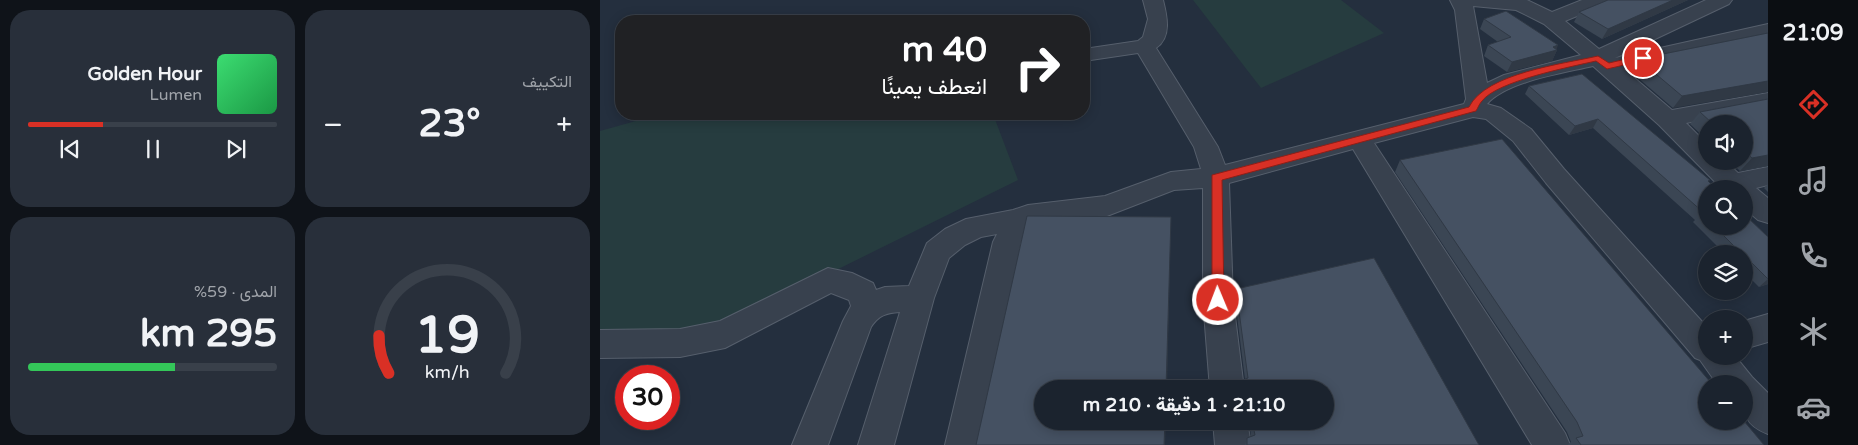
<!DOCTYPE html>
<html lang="ar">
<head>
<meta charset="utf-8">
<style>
	body { margin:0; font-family:"Varela Round",Vazirmatn,sans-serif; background:#282f3a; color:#f1f3f6; direction:rtl; height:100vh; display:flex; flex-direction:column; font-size:19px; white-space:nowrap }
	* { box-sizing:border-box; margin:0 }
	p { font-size:16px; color:#a0a4aa }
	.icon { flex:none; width:28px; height:28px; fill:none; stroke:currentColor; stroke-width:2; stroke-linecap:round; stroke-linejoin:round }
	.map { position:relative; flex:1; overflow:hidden; direction:ltr }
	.sheet { display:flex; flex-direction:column; gap:10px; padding:10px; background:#0f1319; width:600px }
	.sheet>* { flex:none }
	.banner { position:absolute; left:15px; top:15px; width:475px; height:105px; border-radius:20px; box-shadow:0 2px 12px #0003,0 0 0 1px #39404a; direction:rtl; background:#202124; color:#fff; overflow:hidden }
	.buttons { position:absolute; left:1098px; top:115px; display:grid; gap:10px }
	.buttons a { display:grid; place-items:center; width:55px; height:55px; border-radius:50%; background:#1b232e; box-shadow:0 2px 12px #0003,0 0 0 1px #39404a; font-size:25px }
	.speed { position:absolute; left:15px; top:365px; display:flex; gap:10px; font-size:25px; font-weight:700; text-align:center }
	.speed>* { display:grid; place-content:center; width:65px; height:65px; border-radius:50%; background:#1b232e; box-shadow:0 2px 12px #0003,0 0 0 1px #39404a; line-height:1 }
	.speed .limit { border:8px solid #d22; background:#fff; color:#111 }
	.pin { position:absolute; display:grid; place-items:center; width:42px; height:42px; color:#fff; margin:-21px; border:2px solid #fff; border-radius:50%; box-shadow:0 1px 5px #0007 }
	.me { position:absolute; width:55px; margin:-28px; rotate:359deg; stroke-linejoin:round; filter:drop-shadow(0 0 4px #0008) }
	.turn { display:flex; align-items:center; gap:18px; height:105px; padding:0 20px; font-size:22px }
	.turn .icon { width:65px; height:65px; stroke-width:2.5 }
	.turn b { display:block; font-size:35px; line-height:42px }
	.big { font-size:38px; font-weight:800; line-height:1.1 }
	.sheet .widget { flex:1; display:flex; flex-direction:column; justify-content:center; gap:8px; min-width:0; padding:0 18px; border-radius:20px; background:#282f3a }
	.sheet .dial { align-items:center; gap:0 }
	.dial svg { height:130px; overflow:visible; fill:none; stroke:#39404a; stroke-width:7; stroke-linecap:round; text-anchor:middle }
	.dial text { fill:#f1f3f6; stroke:none }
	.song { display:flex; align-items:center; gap:15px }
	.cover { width:60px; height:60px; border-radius:8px; background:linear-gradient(135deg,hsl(140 70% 55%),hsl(140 70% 35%)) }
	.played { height:5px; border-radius:2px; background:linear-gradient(90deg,#d93025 30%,#39404a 30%) }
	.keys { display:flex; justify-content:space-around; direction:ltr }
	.heat { display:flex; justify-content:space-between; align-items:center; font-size:28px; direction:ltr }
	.charge { height:8px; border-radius:4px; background:linear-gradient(90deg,#34c759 59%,#39404a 0) }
	.sheet .tiles { flex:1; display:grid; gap:10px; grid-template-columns:repeat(2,1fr) }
	.trip { position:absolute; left:434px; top:380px; width:300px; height:50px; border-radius:25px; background:#1b232e; box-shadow:0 2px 12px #0003,0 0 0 1px #39404a; font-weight:800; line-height:50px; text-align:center; direction:rtl }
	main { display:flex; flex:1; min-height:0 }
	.tabs { display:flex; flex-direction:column; width:90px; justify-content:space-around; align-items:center; background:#0b0e12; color:#a0a4aa }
	.tabs .icon { width:35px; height:35px }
	.tabs .on { color:#d93025 }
	.tabs b { font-size:22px; color:#f1f3f6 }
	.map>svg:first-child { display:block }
	.green { fill:#263c3f }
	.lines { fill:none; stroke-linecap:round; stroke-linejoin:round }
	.minor-casing { stroke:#565f6c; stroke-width:2 }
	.minor { fill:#38414e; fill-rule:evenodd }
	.wall { fill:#3b4654 }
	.shaded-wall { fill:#303945 }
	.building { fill:#455162; stroke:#303945 }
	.route { fill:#d93025; stroke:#8d1f18 }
</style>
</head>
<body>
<main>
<nav class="tabs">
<b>21:09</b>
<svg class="icon on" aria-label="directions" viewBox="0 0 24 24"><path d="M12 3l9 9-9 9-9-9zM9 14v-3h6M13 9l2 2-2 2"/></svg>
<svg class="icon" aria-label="music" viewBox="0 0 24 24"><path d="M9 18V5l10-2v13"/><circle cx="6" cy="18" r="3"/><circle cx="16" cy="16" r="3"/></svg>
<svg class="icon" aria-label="phone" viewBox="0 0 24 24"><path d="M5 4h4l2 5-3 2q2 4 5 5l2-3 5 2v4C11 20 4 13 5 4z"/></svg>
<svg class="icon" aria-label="climate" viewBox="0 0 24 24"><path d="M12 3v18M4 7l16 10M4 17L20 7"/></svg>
<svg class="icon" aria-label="car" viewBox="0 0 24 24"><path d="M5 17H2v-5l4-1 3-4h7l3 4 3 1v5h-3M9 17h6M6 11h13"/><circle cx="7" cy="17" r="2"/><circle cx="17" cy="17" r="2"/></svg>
</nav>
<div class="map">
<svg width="1168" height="445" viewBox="0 0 1168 445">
	<rect width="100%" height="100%" fill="#242f3e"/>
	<g class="green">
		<polygon points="593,0 741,0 784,33 661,88"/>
		<polygon points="61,114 393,114 418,180 81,347 0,350 0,131"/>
	</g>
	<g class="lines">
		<defs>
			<g id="minor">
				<path d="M 543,0 L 563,0 C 567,16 572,37 556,48 L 618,147 L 625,165 L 864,104 L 866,99 L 855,10 L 850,0 L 927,0 L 952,12 L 982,0 L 1009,0 L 1006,4 L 965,21 L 999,49 L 1106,0 L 1132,0 L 1129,4 L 1015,58 L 1168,24 L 1168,36 L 1024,69 L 1072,110 L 1168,93 L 1168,107 L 1086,123 L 1106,143 L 1106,161 L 1125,161 L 1138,173 L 1168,167 L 1168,185 L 1156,188 L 1168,198 L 1168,223 L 1158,220 L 1144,208 L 1144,189 L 1122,189 L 1059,125 L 993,66 C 964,73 907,81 887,104 L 901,108 L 931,129 L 964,169 L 1106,326 L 1106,356 L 1135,356 L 1152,377 L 1168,393 L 1168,434 C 1141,424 1144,410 1144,384 L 1117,384 L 1100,360 L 1095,358 L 946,183 L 913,141 L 886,119 L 873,117 L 774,143 L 965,433 L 970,445 L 932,445 L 753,149 L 629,183 L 633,300 L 644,389 L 610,389 L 603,300 L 603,188 L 574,190 L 507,216 L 433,225 L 429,227 L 421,242 L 381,445 L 345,445 L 393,242 L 397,234 L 381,237 L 365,245 L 349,258 L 334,298 L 294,445 L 258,445 L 300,312 C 286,313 279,315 271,327 L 228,445 L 192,445 L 243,321 L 251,306 L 249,300 L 231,293 L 125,348 L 80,357 L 0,358 L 0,330 L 80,329 L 120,321 L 228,268 L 252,273 L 273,283 L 276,290 L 285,287 L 309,286 L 327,243 L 345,229 L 366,219 L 413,210 L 428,205 L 505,196 L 571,172 L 601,169 L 594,147 L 538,53 L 484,61 L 484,49 L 538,41 L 543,37 L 548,19 ZM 873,6 L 916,10 L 944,24 L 981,55 L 904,75 L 887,83 Z"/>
				<polygon points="1168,314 1168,342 1144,349 1144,321"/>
				<polygon points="613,421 647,421 651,445 615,445"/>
			</g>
		</defs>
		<use href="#minor" class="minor-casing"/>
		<use href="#minor" class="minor"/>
	</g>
	<g class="wall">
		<polygon points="1008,0 1088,0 1002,39 974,22 979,12"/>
		<polygon points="884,19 956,50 957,50 952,61 907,72 884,56 888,45 898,42 880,29"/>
		<polygon points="1168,33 1073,108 1030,71 1038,59"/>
		<polygon points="982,74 1109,182 1106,189 1106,226 1144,226 1168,237 1168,284 1159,287 1144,272 1144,254 1125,254 1093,222 1095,220 993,128 969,135 925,94 929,86"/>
		<polygon points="1168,99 1168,166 1140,171 1130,161 1144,161 1144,124 1106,124 1106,139 1090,124 1100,112"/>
		<polygon points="800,160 1164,445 967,445 971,442 967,432 795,172"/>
		<polygon points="1168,184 1168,192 1164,188"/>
		<polygon points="636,289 879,445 645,445 647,438 651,436 649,421 725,421 725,389 639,389 640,381 645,379 635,300"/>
	</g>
	<g class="shaded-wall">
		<polygon points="1073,0 1088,0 1002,39 1008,29"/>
		<polygon points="958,45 956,51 957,50 952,61 907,72 912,62"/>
		<polygon points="1168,81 1168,92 1073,108 1082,96"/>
		<polygon points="998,119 993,128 969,135 975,126"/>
		<polygon points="1168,155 1168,166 1140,171 1152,158"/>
		<polygon points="571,217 567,389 566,389"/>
		<polygon points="1168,279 1168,284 1159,287"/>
		<polygon points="565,421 566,421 565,445 564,445"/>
	</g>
	<g class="building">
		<polygon points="1008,0 1073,0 1008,29 979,12"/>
		<polygon points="906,11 958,45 953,47 957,50 912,62 888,45 911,37 884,19"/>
		<polygon points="1168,33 1168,81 1082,96 1038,59"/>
		<polygon points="982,74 1110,180 1108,181 1116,189 1106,189 1106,219 1101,213 1104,213 998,119 975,126 929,86"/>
		<polygon points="1168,99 1168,155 1152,158 1144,151 1144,124 1113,124 1100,112"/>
		<polygon points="902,139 1112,384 1106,384 1106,421 1144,421 1164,445 981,445 976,438 983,436 977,422 800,160"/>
		<polygon points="1144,214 1168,237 1168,279 1144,255 1144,254 1142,254 1114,226 1144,226"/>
		<polygon points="427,216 571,217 566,389 442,389 442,421 565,421 564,445 376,445"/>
		<polygon points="774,258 879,445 647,445 647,438 655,435 652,421 725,421 725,389 641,389 640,381 648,378 636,289"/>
	</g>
	<path class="route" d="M 1043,55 L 1047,58 L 1046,60 L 1007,69 L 996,61 C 970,67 897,81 882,101 C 879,104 878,108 876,111 L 622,180 L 624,300 L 623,303 L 614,303 L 612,300 L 612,175 L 869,107 C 886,73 963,64 998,56 L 1009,63 Z"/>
</svg>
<div class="buttons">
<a><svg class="icon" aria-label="sound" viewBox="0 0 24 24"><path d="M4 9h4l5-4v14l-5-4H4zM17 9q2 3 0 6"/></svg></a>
<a><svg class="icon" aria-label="search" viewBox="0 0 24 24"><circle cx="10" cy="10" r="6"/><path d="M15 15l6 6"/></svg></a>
<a><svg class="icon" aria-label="layers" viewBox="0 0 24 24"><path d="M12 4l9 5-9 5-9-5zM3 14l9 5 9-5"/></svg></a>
<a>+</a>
<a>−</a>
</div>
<div class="speed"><div class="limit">30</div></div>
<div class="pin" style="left:1043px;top:58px;background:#d93025"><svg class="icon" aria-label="arrive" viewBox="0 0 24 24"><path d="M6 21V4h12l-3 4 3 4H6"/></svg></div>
<svg class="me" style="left:618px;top:300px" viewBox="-20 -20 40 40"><circle r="17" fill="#d93025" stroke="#fff" stroke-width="3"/><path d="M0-11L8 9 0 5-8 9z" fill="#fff"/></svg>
<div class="trip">21:10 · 1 دقيقة · 210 m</div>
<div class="banner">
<div class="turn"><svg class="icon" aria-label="right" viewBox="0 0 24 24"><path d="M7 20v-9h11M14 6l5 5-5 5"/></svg><div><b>40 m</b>انعطف يمينًا</div></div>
</div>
</div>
<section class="sheet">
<div class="tiles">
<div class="widget"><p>التكييف</p>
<div class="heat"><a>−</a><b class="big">23°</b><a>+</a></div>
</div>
<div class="widget">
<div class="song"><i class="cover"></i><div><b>Golden Hour</b><p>Lumen</p></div></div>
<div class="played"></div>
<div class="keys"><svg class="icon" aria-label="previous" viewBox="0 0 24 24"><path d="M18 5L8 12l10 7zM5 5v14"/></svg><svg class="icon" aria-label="pause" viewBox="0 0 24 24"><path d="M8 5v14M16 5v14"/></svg><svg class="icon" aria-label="next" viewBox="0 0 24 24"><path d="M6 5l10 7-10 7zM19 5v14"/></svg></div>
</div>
<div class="widget dial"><svg viewBox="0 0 100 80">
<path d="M14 69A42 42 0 1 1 86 69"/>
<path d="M14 69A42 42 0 0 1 8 46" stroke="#d93025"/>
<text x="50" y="56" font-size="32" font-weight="700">19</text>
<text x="50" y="72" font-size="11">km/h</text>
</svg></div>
<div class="widget"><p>المدى · 59%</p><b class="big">295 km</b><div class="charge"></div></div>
</div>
</section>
</main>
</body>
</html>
